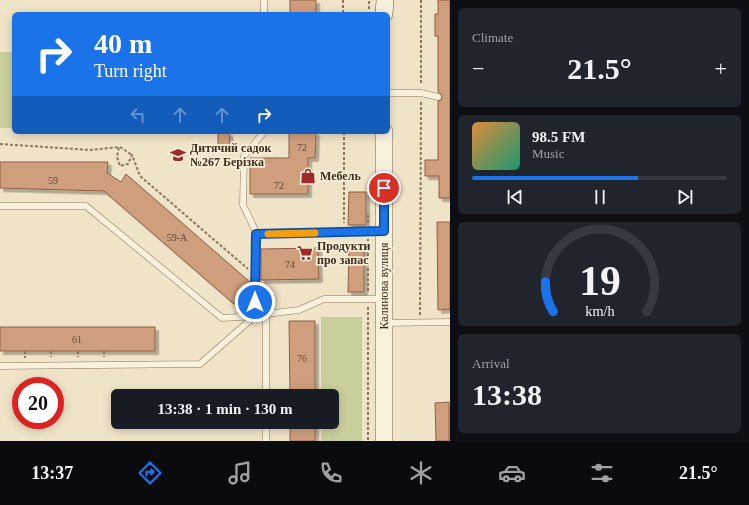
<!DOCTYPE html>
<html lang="en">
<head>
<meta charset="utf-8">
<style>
	body { margin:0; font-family:Georgia,serif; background:#20242c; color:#f1f3f6; height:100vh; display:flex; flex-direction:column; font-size:15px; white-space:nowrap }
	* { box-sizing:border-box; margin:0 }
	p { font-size:13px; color:#9ea1a6 }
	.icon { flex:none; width:22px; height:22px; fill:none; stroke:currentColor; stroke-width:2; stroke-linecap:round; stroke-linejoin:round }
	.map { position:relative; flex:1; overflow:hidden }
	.sheet { display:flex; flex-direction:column; gap:8px; padding:8px; background:#0d0f14; width:299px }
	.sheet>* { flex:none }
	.guide { position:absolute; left:12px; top:12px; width:378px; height:122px; border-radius:6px; box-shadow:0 2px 10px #0003; background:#1a73e8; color:#fff; overflow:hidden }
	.speed { position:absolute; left:12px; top:377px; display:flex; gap:8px; font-size:20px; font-weight:700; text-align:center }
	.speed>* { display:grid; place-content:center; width:52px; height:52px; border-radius:50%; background:#171b24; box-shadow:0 2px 10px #0003; line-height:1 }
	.speed .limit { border:6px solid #d22; background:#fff; color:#111 }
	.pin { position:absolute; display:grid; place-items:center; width:34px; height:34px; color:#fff; margin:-17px; border:2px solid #fff; border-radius:50%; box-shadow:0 1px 4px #0007 }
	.me { position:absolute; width:44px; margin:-22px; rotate:0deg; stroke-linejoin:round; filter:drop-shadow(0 0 3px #0008) }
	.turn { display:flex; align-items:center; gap:14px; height:84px; padding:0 16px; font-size:18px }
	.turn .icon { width:52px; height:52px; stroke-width:2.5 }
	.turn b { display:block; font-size:28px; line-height:34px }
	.lanes { display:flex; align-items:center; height:38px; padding:0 16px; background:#0003; justify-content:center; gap:20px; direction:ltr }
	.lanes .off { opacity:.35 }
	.big { font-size:30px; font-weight:800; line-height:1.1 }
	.sheet .card { flex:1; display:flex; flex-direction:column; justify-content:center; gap:6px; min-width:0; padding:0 14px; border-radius:6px; background:#20242c }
	.sheet .dial { align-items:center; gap:0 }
	.dial svg { height:104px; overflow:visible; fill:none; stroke:#363941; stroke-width:7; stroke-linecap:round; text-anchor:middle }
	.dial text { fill:#f1f3f6; stroke:none }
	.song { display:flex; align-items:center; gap:12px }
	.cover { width:48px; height:48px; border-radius:6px; background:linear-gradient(135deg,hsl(30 70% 55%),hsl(160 70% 35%)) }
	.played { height:4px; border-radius:2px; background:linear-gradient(90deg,#1a73e8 65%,#363941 65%) }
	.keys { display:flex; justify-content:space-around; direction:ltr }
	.heat { display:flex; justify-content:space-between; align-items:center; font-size:22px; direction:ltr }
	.trip { position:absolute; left:111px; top:389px; width:228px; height:40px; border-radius:6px; background:#171b24; box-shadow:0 2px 10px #0003; font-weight:800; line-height:40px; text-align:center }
	.dock { display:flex; height:64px; justify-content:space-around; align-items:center; background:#090b0e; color:#9ea1a6 }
	.dock .icon { width:28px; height:28px }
	.dock .current { color:#1a73e8 }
	.dock b { font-size:18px; color:#f1f3f6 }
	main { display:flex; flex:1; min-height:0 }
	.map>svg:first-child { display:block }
	.green { fill:#c9cf9b }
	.building { fill:#cf9f7d; stroke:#8d5f41; filter:url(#shadow) }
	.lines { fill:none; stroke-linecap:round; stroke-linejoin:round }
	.service-casing { stroke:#8d765c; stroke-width:7 }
	.secondary-casing { stroke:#6f573f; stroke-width:18 }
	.path { stroke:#8d765c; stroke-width:2; stroke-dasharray:3 2; stroke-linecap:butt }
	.service { stroke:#faf1dc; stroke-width:6 }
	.secondary { stroke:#faf1dc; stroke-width:17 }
	.route-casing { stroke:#114b97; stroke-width:10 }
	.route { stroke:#1a73e8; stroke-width:7 }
	.slow { stroke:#f59e0b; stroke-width:7 }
	.labels { text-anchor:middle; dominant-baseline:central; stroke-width:3.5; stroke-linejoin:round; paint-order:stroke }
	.number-label { font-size:10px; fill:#624a37 }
	.poi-label { font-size:12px; font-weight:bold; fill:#3d2e20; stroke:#f7eed8; text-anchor:start }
	.street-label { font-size:12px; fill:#3d2e20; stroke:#f7eed8 }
</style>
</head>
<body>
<main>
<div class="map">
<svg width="450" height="441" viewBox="0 0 450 441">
	<defs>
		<filter id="shadow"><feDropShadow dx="3.5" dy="3.5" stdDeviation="0" flood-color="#0004"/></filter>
	</defs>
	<rect width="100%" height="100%" fill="#f0e4c8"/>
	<g class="green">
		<rect x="0" y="52" width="14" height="76"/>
		<polygon points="321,317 362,317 362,441 321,441 321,422 332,422 332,396 321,396"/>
	</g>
	<g class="building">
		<rect x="290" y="0" width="26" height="14"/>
		<polygon points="438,0 450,0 450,198 439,198 439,176 425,176 425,160 438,160 438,101 441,100 442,98 441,94 438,92 438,36 435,36 435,14 438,14"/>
		<polygon points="218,132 229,132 230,146 218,146"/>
		<polygon points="289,132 316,132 315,158 308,158 308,194 250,194 250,158 289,158"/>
		<polygon points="0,162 108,162 107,173 121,182 126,174 251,283 234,304 104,191 0,188"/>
		<polygon points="349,192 366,192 366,225 348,225"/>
		<polygon points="437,222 450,222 450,309 438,310"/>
		<polygon points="349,247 364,247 364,292 348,292"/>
		<polygon points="318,248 319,279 261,280 261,249"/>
		<polygon points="289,321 315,321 315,396 290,396"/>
		<rect x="0" y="327" width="155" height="24"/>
		<polygon points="449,402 449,441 436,441 435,403"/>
		<rect x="290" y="422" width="25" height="19"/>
	</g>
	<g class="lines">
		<defs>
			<g id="service">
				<polyline points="264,14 264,0"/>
				<polyline points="388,93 421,93 438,97"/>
				<polyline points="264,132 244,156 243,205 257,234 382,231"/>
				<polyline points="0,206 86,206 222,318 255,316 257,234"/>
				<polyline points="266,314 299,310 324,299 383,299"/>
				<polyline points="385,323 450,322"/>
				<polyline points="0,366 200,364 255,316 266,314 266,396"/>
				<polyline points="266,441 266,422"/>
			</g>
			<g id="secondary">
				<polyline points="384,14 385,0"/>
				<polyline points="384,441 384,132"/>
			</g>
		</defs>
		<use href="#service" class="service-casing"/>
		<use href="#secondary" class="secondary-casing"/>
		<g class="path">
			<polyline points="343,0 343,14"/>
			<polyline points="421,0 421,85"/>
			<polyline points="369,9 369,0"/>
			<polyline points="344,132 344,223"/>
			<polyline points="0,144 90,150 119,147 117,157 120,166 128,164 132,155 140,176 248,269"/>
			<polyline points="120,147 132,155"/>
			<polyline points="368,223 368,213"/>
			<polyline points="368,291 368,239"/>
			<polyline points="368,307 368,441"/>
			<polyline points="420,315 421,101"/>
			<polyline points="25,351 25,358"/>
			<polyline points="51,351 51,357"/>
			<polyline points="78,351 78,357"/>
			<polyline points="104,351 104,357"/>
		</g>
		<use href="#service" class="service"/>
		<use href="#secondary" class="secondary"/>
	</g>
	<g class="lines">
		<defs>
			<polyline id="route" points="255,302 256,234 384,231 384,188"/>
		</defs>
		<use href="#route" class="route-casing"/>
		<use href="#route" class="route"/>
		<polyline class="slow" points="268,234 315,233"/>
	</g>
	<defs>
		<symbol id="school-bare" viewBox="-9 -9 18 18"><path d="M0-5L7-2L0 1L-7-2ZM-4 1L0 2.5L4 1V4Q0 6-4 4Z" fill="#9e2a2b" stroke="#f7eed8" stroke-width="2.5" paint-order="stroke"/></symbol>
		<symbol id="shop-bare" viewBox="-9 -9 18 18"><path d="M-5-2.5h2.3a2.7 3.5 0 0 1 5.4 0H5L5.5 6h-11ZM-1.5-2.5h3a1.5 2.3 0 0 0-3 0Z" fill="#9e2a2b" stroke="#f7eed8" stroke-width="2.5" paint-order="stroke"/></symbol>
		<symbol id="supermarket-bare" viewBox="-9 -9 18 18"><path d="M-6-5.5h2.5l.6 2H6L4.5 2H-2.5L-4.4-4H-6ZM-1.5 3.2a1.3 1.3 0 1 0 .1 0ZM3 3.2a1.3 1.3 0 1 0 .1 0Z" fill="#9e2a2b" stroke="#f7eed8" stroke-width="2.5" paint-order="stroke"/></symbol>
	</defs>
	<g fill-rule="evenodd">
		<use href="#school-bare" x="167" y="144" width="22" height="22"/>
		<use href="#shop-bare" x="297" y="165" width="22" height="22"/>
		<use href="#supermarket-bare" x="294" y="242" width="22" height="22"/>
	</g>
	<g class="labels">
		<g class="number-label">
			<text x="302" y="147">72</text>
			<text x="53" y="180">59</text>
			<text x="279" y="185">72</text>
			<text x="177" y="237">59-А</text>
			<text x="290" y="264">74</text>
			<text x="77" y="339">61</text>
			<text x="302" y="358">76</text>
		</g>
		<g class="poi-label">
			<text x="190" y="148">Дитячий садок<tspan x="190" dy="14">№267 Берізка</tspan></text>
			<text x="320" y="176">Мебель</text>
			<text x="317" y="246">Продукти<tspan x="317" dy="14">про запас</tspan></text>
		</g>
		<g class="street-label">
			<text transform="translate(384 286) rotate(-90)">Калинова вулиця</text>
		</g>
	</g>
</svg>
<div class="speed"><div class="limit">20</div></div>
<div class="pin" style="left:384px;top:188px;background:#d93025"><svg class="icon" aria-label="arrive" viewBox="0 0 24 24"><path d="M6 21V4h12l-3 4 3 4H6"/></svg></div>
<svg class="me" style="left:255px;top:302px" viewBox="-20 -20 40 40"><circle r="17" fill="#1a73e8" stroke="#fff" stroke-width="3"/><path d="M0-11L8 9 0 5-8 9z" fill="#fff"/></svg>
<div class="trip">13:38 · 1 min · 130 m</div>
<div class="guide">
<div class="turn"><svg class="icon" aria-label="right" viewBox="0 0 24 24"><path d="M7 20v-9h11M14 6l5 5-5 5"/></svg><div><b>40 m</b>Turn right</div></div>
<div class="lanes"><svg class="icon off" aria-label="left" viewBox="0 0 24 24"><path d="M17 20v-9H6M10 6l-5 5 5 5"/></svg><svg class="icon off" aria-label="ahead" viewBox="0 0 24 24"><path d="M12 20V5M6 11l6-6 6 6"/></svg><svg class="icon off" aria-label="ahead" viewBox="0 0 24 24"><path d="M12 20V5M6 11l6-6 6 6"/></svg><svg class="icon" aria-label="right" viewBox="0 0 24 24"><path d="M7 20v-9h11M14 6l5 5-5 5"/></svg></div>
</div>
</div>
<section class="sheet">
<div class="card"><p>Climate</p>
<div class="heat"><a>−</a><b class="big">21.5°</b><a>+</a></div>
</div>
<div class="card">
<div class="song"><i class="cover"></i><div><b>98.5 FM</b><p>Music</p></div></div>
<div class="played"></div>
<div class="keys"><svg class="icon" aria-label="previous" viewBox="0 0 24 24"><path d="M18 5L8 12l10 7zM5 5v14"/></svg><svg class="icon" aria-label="pause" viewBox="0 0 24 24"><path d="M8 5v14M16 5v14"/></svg><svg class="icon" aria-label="next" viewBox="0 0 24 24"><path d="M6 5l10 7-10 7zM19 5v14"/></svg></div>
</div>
<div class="card dial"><svg viewBox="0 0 100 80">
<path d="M14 69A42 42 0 1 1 86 69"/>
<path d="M14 69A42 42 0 0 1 8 46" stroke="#1a73e8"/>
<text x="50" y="56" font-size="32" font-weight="700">19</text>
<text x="50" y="72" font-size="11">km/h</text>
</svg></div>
<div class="card"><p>Arrival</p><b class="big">13:38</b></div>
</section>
</main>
<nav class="dock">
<b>13:37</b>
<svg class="icon current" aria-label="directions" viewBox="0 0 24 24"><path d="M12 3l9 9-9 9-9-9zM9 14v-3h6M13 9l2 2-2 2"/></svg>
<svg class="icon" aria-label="music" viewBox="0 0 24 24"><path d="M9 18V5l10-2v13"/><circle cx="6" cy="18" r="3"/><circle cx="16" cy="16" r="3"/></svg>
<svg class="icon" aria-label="phone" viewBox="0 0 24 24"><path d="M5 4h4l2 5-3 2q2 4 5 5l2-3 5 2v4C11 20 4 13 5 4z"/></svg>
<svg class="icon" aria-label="climate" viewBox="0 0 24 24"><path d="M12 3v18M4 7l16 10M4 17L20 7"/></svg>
<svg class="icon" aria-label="car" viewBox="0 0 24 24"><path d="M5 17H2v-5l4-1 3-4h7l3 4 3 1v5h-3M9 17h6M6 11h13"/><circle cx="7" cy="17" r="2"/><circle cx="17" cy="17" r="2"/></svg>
<svg class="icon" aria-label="filters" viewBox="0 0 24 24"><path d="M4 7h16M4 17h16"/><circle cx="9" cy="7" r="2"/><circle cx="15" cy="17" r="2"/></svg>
<b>21.5°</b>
</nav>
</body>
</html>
